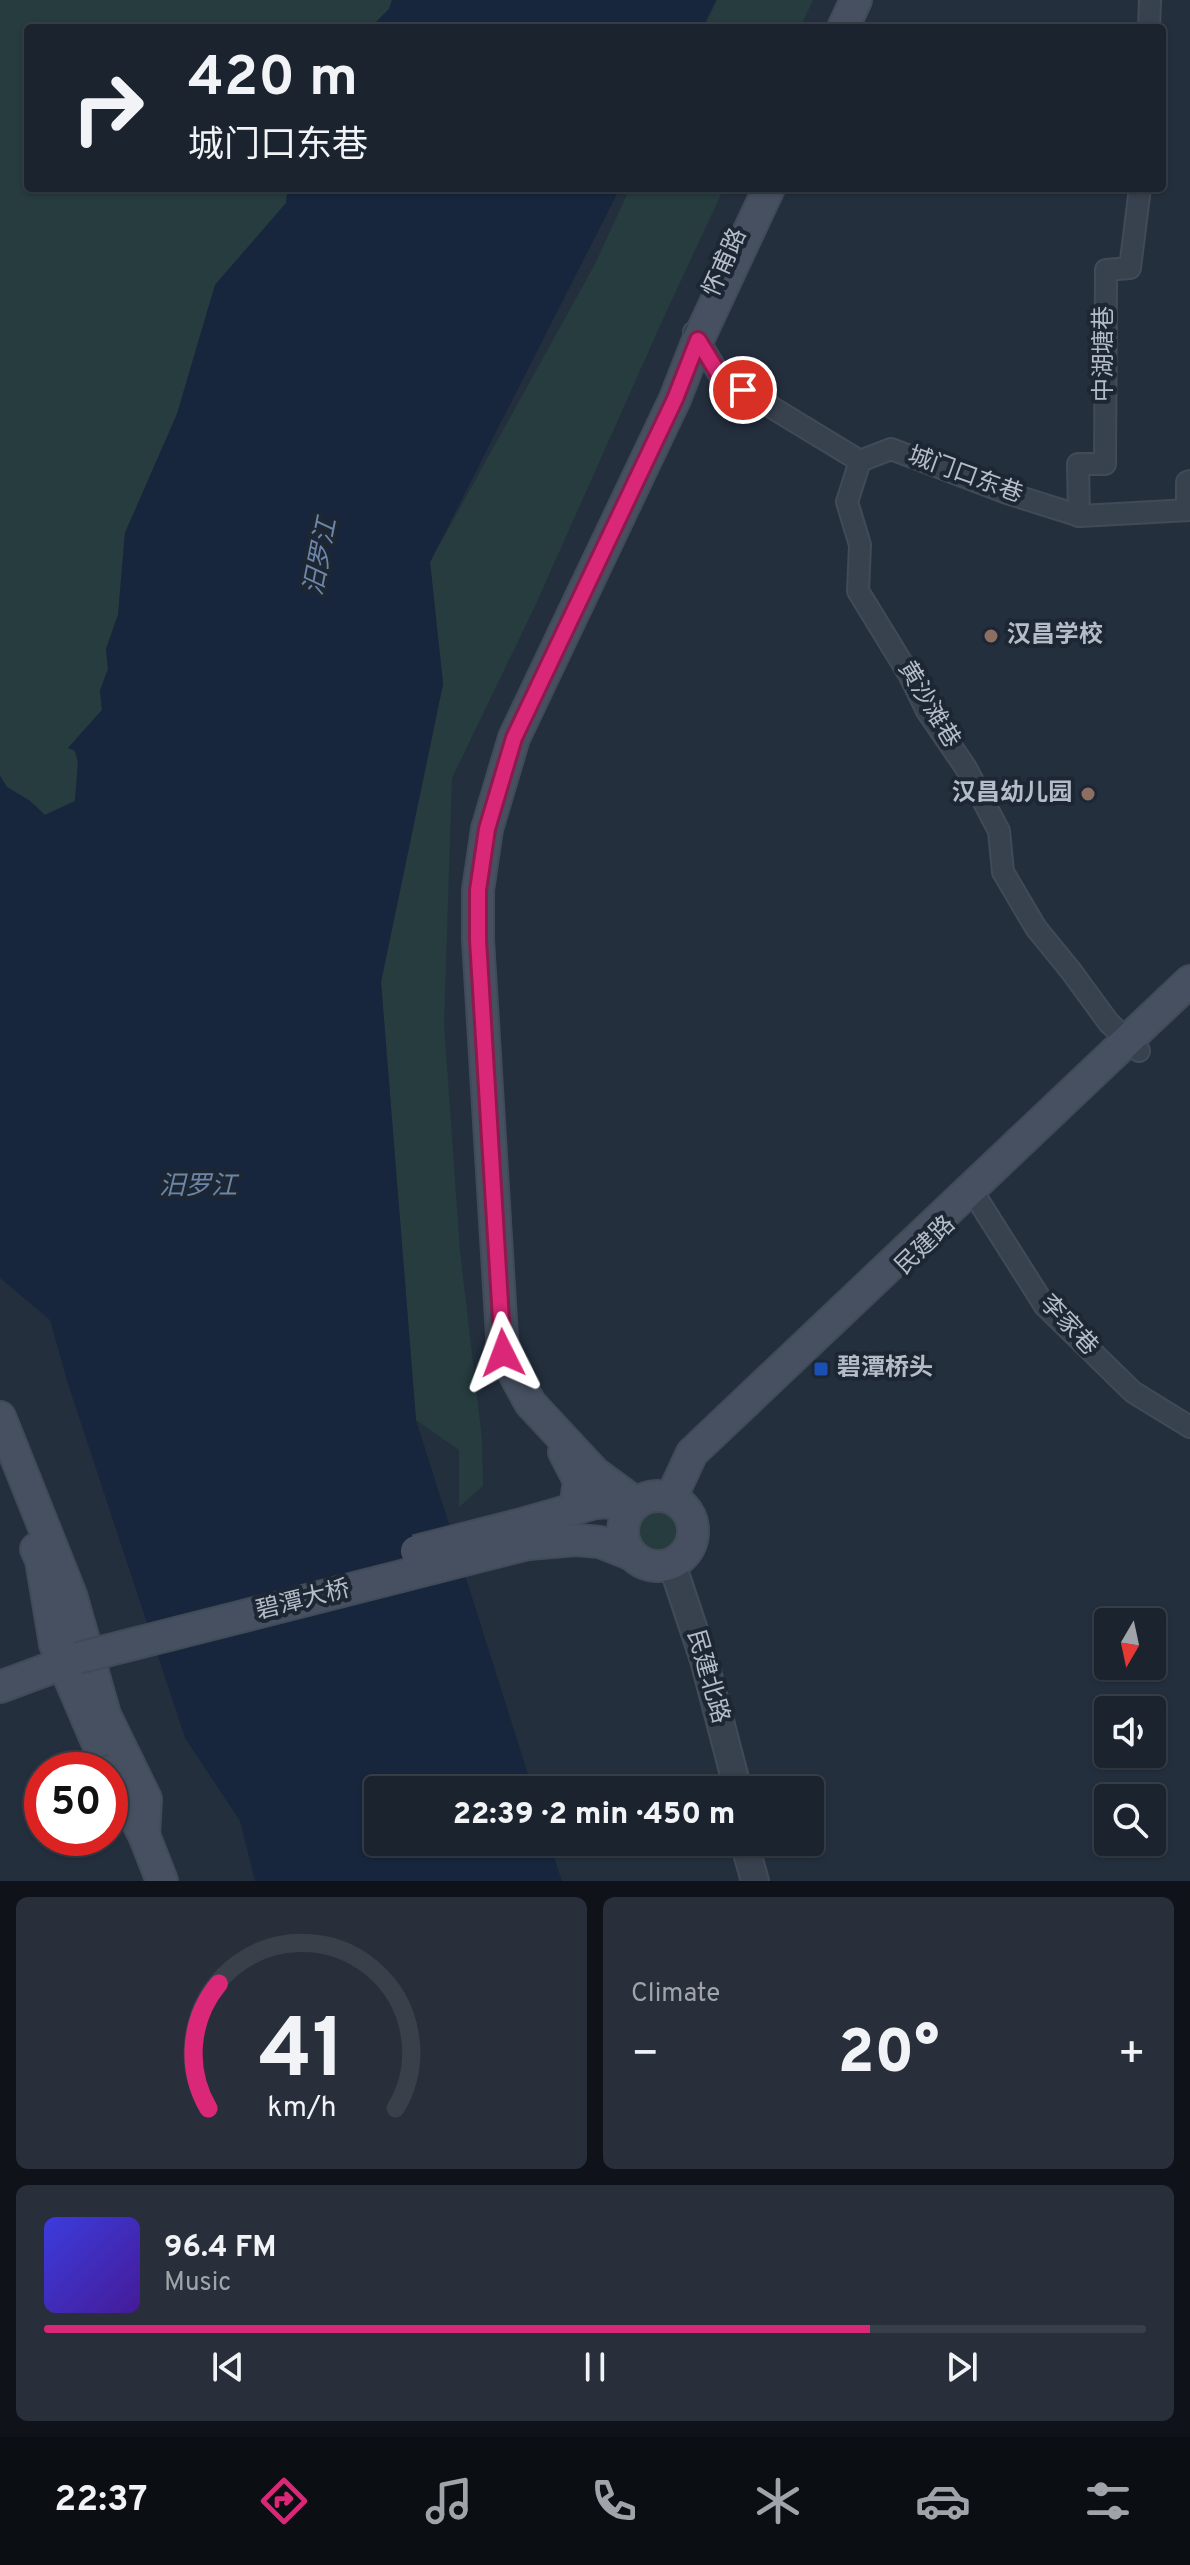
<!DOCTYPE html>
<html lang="en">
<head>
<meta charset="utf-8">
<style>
	body { margin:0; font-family:Overpass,"Noto Sans SC",sans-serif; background:#282f3a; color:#f1f3f6; height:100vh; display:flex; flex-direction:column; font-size:30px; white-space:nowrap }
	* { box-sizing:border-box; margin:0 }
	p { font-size:26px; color:#a0a4aa }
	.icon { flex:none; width:44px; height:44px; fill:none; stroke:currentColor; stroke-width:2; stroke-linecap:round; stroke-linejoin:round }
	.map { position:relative; height:1881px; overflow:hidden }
	.sheet { display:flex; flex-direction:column; gap:16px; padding:16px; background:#0f1319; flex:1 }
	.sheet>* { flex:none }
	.guide { position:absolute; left:24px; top:24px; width:1142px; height:168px; border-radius:8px; box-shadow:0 2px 6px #0004,0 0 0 2px #39404a; background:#1b232e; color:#f1f3f6; overflow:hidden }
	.needle { width:52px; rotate:189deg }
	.fabs { position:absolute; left:1094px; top:1608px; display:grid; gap:16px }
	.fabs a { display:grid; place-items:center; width:72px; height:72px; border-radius:8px; background:#1b232e; box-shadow:0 2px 6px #0004,0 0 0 2px #39404a; font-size:40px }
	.speed { position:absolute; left:24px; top:1752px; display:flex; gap:16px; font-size:40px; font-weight:700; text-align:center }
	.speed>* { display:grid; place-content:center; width:104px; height:104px; border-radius:50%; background:#1b232e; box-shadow:0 2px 6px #0004,0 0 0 2px #39404a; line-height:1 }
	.speed .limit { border:12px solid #d22; background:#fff; color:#111 }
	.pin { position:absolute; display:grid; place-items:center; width:68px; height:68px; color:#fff; margin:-34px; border:4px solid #fff; border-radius:50%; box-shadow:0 2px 8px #0007 }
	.me { position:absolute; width:88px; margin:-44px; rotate:357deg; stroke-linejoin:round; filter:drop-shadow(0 0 6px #0008) }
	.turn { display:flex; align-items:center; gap:28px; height:168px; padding:0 32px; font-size:36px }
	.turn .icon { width:104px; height:104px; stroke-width:2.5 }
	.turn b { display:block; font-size:56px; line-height:68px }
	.big { font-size:60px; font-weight:800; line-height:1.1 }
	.sheet .widget { flex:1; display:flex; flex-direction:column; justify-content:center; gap:12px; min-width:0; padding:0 28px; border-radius:12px; background:#282f3a }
	.sheet .dial { align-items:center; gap:0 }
	.dial svg { height:208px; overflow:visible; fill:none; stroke:#39404a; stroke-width:7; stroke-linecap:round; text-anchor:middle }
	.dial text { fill:#f1f3f6; stroke:none }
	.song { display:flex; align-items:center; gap:24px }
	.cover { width:96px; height:96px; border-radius:12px; background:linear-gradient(135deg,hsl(240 70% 55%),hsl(260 70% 35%)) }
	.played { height:8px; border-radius:4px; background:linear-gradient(90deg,#db2777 75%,#39404a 75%) }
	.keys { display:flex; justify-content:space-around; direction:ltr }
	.heat { display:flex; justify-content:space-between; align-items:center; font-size:44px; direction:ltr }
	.sheet .tiles { flex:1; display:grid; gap:16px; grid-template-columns:1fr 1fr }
	.widget:last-child { grid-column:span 2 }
	.trip { position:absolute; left:364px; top:1776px; width:460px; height:80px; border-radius:8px; background:#1b232e; box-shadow:0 2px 6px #0004,0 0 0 2px #39404a; font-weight:800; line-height:80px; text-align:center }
	.tabs { display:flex; height:128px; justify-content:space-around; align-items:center; background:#0b0e12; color:#a0a4aa }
	.tabs .icon { width:56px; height:56px }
	.tabs .selected { color:#db2777 }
	.tabs b { font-size:36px; color:#f1f3f6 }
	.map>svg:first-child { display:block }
	.green { fill:#263c3f }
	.water { fill:#17263c }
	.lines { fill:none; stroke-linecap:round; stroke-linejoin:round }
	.minor-casing { stroke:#414a57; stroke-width:24 }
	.tertiary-casing { stroke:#414a57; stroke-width:30 }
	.secondary-casing { stroke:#414a57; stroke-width:34 }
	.minor { stroke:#38414e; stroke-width:20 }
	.tertiary { stroke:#38414e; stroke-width:26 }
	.secondary { stroke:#465061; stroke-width:30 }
	.secondary-bridge-casing { stroke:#414a57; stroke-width:34; stroke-linecap:butt }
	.secondary-bridge { stroke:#465061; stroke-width:30 }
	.route-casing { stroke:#8e194d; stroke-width:20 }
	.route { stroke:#db2777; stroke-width:14 }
	.education-dot { fill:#8d6e63; stroke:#1d2633; stroke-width:3 }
	.transit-dot { fill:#1a4fb4; stroke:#1d2633; stroke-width:3 }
	.labels { text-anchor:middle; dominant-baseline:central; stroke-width:8; stroke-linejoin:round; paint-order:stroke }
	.street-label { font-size:24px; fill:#b4bcc9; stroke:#1d2633 }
	.poi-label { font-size:24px; font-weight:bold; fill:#b4bcc9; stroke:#1d2633; text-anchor:start }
	.water-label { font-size:26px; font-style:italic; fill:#6d86a8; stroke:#1d2633 }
</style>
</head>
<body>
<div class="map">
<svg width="1190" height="1881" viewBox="0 0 1190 1881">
	<rect width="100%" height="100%" fill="#242f3e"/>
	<g class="green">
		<polygon points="0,0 392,0 389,9 370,28 28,28 28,188 288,188 286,203 215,285 177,414 125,533 118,615 106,649 108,669 100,691 102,710 68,748 75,750 78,762 75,801 45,815 30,801 7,787 0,776"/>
		<polygon points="717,0 813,0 800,28 704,28"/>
		<polygon points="630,188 724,188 663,319 535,606 452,778 444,1024 460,1251 482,1440 483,1486 459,1507 459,1450 416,1420 381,982 443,684 430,562 595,264"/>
		<circle cx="656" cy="1532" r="24"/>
	</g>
	<g class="water">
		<polygon points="392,0 716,0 702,28 370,28 389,9"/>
		<polygon points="288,188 620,188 430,562 443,684 381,982 416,1420 533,1790 378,1790 378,1842 549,1842 562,1881 255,1881 240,1821 185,1738 68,1384 50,1320 0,1278 0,776 7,787 30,801 45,815 75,801 78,762 75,751 68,748 102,710 100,691 108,669 106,649 118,615 125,533 177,414 215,285 286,203"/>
	</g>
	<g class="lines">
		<defs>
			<g id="minor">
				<polyline points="1149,28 1150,0"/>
				<polyline points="694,332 720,376 860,461 891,449 1007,493 1080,516 1190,510"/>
				<polyline points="860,461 847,502 860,545 858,591 910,676 927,711 966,768 999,831 1003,872 1036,928 1071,971 1109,1023 1139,1051"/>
				<polyline points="1187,510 1187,482 1190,481"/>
				<polyline points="1079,516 1078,464 1105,464 1106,270 1130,268 1140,188"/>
				<polyline points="976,1197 1045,1306 1133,1392 1190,1427"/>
			</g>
			<g id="tertiary">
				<polyline points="672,1564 704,1660 738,1790"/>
				<polyline points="744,1842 755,1881"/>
			</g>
			<g id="secondary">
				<polyline points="843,28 856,0"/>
				<polyline points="0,1417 71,1595 105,1715 146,1799 144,1835"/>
				<polyline points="564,1452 579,1481 575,1509"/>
				<circle cx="658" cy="1531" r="35"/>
				<polyline points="671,1498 692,1453 1190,981"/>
				<polyline points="636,1503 595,1473 530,1403 503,1353 478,940 478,890 487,829 514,738 675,399 698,340 769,188"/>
				<polyline points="518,1525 595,1503 611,1502 628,1512"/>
				<polyline points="528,1544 576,1540 600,1542 630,1554"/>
				<polyline points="36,1549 41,1560 55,1644 97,1742"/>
				<polyline points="0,1687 78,1658"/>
				<polyline points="110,1771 144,1835 162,1881"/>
			</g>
		</defs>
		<use href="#minor" class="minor-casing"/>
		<use href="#tertiary" class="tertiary-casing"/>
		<use href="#secondary" class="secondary-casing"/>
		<use href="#minor" class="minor"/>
		<use href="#tertiary" class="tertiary"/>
		<use href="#secondary" class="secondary"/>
		<defs>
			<g id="secondary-bridge">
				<polyline points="416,1551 518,1525"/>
				<polyline points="78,1658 528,1544"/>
			</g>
		</defs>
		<use href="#secondary-bridge" class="secondary-bridge-casing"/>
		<use href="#secondary-bridge" class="secondary-bridge"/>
	</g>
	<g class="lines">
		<defs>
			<polyline id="route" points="503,1353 478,940 478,890 487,829 514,738 675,399 698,340 720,376 743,390"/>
		</defs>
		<use href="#route" class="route-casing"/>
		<use href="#route" class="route"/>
	</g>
	<g class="education-dot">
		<circle cx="991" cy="636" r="8"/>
		<circle cx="1088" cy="794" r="8"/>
	</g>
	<rect class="transit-dot" x="813" y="1361" width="16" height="16" rx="4"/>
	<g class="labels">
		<g class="street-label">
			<text transform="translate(726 263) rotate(-66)">怀甫路</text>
			<text transform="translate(1105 354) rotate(-90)">中湖塘巷</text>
			<text transform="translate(965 476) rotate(20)">城门口东巷</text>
			<text transform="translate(928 705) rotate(59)">黄沙滩巷</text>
			<text transform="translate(926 1246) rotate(-44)">民建路</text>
			<text transform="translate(1068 1326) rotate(47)">李家巷</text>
			<text transform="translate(303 1601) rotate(-14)">碧潭大桥</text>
			<text transform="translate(707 1677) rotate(74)">民建北路</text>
		</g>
		<g class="poi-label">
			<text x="1007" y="636">汉昌学校</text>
			<text x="1072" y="794" text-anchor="end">汉昌幼儿园</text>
			<text x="837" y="1369">碧潭桥头</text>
		</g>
		<g class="water-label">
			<text transform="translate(322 557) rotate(-79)">汨罗江</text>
			<text x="198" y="1187">汨罗江</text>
		</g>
	</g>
</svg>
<div class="fabs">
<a><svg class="needle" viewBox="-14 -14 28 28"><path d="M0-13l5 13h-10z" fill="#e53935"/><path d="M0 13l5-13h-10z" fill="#a0a4aa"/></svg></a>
<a><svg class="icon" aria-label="sound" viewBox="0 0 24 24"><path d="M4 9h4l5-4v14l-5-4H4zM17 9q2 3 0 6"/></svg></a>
<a><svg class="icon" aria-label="search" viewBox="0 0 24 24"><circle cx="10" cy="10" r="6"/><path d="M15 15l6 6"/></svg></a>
</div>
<div class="speed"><div class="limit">50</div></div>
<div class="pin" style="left:743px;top:390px;background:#d93025"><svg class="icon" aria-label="arrive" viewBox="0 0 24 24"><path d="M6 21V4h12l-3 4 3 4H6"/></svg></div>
<svg class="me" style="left:503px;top:1353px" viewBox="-20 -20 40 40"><path d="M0-17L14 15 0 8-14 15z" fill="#db2777" stroke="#fff" stroke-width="4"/></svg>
<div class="trip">22:39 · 2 min · 450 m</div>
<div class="guide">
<div class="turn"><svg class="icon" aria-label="right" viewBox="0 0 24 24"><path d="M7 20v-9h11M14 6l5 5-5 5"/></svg><div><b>420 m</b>城门口东巷</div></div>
</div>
</div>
<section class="sheet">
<div class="tiles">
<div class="widget dial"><svg viewBox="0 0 100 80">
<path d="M14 69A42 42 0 1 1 86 69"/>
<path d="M14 69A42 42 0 0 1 18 21" stroke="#db2777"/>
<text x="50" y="56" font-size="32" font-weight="700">41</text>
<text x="50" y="72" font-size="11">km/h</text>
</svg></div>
<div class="widget"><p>Climate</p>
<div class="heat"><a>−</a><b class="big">20°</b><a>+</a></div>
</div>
<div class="widget">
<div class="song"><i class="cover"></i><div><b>96.4 FM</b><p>Music</p></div></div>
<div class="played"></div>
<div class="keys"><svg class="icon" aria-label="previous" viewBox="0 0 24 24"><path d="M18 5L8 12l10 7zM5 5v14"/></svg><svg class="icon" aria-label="pause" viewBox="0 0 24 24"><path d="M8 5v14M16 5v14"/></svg><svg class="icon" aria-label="next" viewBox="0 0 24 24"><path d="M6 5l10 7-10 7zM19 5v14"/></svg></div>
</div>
</div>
</section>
<nav class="tabs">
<b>22:37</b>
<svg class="icon selected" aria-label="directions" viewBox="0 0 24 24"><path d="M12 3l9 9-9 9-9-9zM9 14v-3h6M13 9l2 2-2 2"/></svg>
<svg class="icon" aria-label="music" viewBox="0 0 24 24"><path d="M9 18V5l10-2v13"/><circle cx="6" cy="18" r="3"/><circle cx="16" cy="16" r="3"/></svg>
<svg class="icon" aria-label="phone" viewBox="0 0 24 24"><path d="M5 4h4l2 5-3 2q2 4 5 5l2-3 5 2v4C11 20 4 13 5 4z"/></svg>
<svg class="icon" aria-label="climate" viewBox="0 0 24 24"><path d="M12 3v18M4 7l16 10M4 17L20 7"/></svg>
<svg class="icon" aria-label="car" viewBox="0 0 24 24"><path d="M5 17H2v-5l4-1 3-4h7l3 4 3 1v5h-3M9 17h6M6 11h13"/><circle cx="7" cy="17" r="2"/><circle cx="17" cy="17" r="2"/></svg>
<svg class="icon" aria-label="filters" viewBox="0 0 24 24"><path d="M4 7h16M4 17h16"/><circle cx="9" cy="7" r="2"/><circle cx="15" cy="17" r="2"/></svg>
</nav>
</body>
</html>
